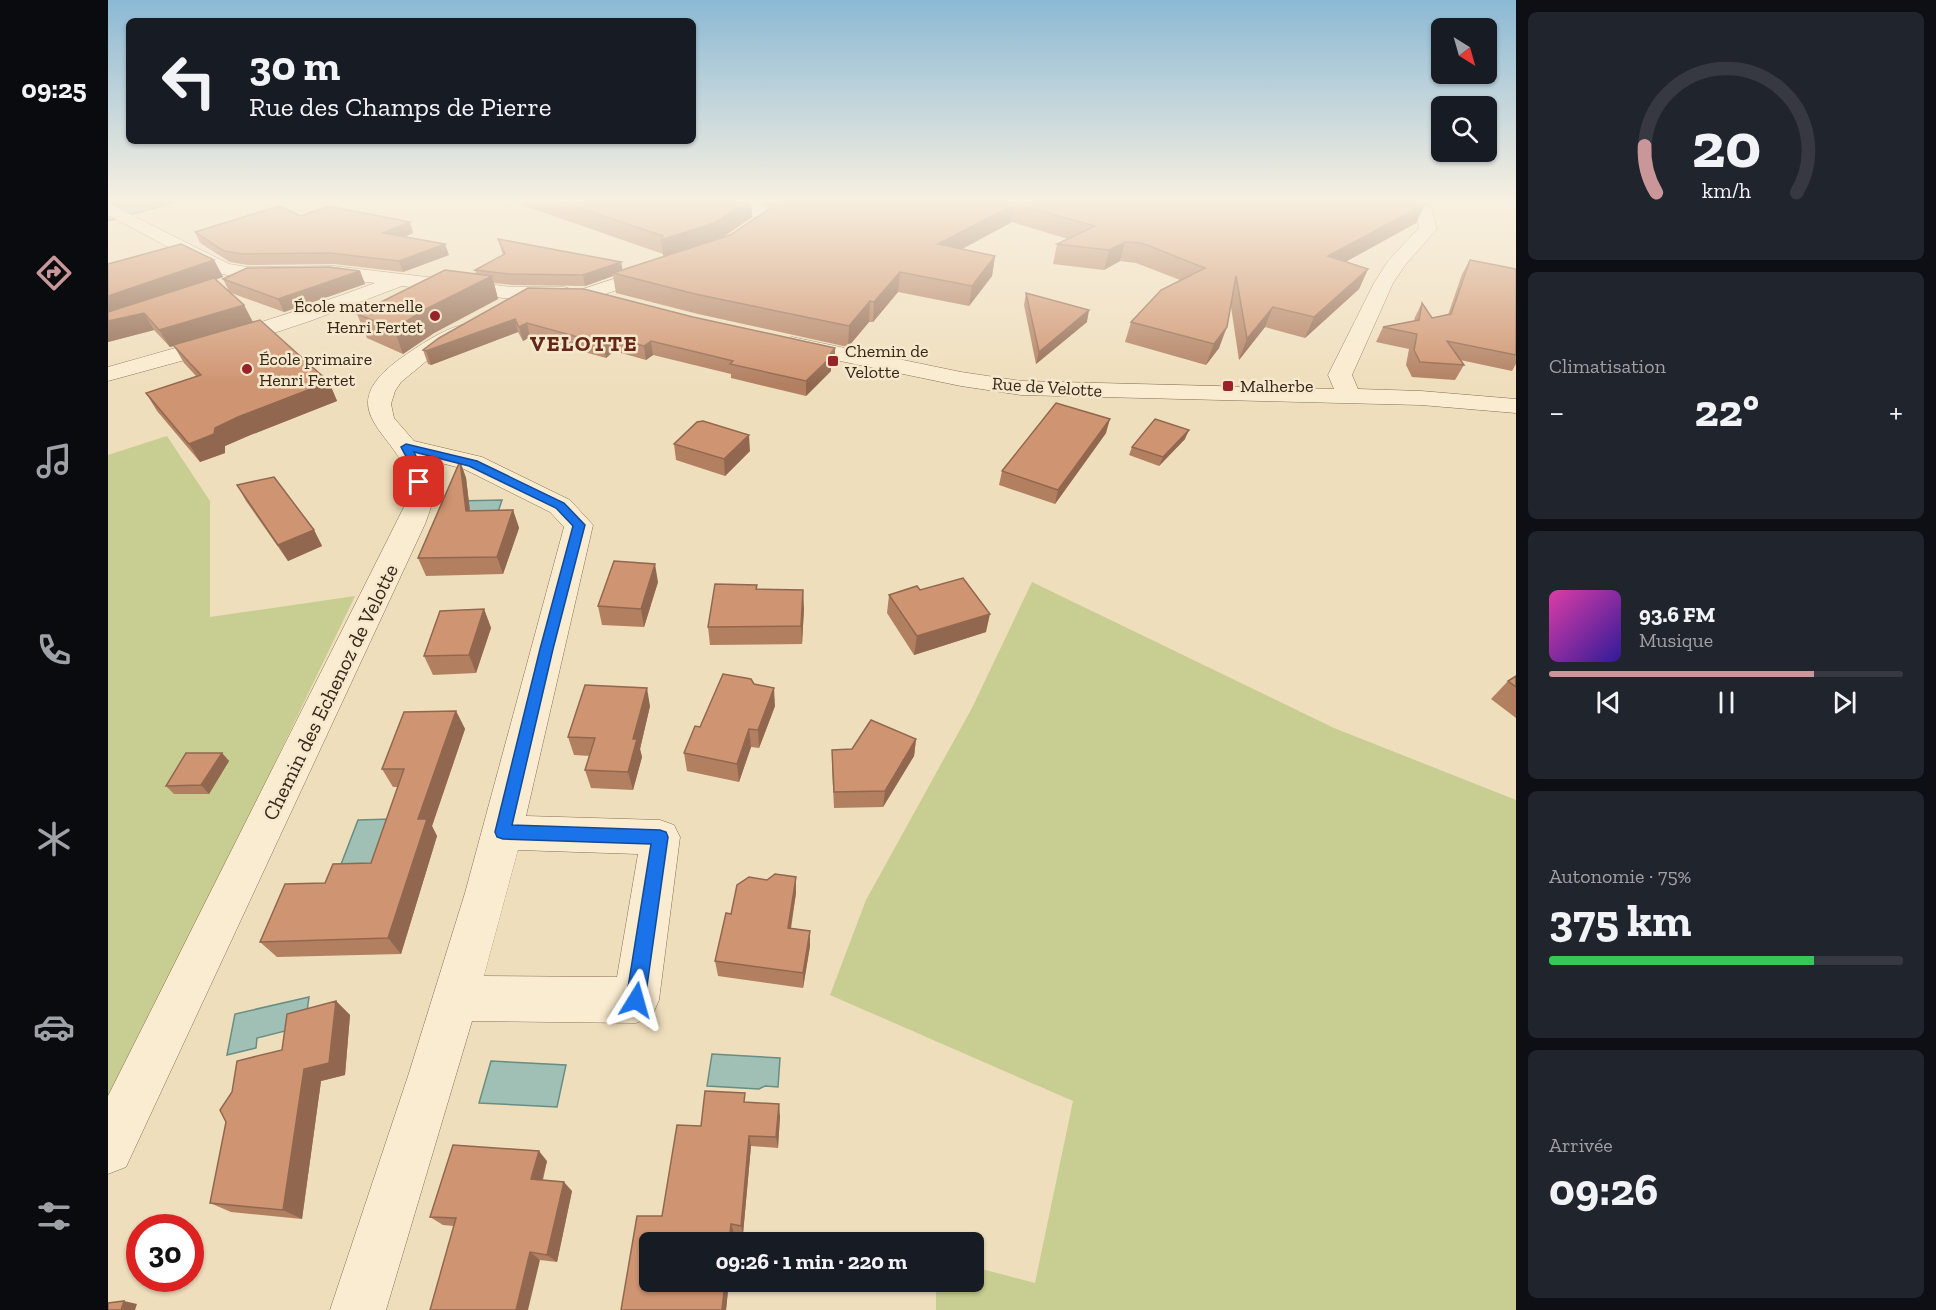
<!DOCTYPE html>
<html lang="fr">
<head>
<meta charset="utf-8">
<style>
	body { margin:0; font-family:"Zilla Slab",serif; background:#20242c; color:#f1f3f6; height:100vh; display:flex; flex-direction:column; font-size:22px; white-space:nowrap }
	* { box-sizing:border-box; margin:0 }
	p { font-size:20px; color:#9ea1a6 }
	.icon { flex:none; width:33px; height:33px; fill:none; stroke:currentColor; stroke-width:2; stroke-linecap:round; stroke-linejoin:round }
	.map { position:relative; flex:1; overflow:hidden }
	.side { display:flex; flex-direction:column; gap:12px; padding:12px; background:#0d0f14; width:420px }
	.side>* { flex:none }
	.guide { position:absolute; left:18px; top:18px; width:570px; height:126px; border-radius:9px; box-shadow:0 2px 4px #0004; background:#171b24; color:#f1f3f6; overflow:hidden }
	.needle { width:39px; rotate:143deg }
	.controls { position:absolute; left:1323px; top:18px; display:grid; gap:12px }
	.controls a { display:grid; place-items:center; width:66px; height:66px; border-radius:9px; background:#171b24; box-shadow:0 2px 4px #0004; font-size:30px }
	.speed { position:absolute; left:18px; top:1214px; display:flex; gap:12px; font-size:30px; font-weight:700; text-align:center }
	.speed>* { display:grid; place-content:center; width:78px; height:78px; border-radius:50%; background:#171b24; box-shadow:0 2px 4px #0004; line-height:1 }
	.speed .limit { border:9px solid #d22; background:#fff; color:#111 }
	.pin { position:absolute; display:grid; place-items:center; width:51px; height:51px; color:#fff; margin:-26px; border-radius:12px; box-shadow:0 3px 9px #0006 }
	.me { position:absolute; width:66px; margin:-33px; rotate:8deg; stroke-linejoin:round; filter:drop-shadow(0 0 4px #0008) }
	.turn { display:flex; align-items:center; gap:21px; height:126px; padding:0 24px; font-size:27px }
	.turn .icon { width:78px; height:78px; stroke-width:2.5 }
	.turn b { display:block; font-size:42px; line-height:51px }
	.big { font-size:45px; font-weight:700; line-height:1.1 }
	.side .card { flex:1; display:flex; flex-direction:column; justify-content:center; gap:9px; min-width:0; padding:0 21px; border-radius:9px; background:#20242c }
	.side .dial { align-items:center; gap:0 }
	.dial svg { height:156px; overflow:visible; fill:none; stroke:#363941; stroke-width:7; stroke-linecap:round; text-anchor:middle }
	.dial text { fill:#f1f3f6; stroke:none }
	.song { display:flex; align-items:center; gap:18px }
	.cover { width:72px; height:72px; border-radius:9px; background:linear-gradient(135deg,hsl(320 70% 55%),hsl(250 70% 35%)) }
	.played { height:6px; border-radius:3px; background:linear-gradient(90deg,#c9969a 75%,#363941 75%) }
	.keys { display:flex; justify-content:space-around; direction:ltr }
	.heat { display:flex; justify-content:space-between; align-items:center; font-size:33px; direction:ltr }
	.charge { height:9px; border-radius:4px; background:linear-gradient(90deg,#34c759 75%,#363941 0) }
	.trip { position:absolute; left:531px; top:1232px; width:345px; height:60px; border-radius:9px; background:#171b24; box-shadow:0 2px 4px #0004; font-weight:700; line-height:60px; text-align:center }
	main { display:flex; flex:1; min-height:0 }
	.tabs { display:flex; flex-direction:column; width:108px; justify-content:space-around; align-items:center; background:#090b0e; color:#9ea1a6 }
	.tabs .icon { width:42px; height:42px }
	.tabs .selected { color:#c9969a }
	.tabs b { font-size:27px; color:#f1f3f6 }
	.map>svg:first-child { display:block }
	.green { fill:#c8cd91 }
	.water { fill:#a0c0b5; stroke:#688d83; stroke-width:1.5 }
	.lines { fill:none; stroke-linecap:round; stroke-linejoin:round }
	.street-casing { stroke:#876e55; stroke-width:1 }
	.street { fill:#faecd0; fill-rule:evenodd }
	.wall { fill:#b27f61 }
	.shaded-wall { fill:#91684f }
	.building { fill:#cf9471; stroke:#91684f; stroke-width:1.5 }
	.route { fill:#1a73e8; stroke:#114b97; stroke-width:1.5 }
	.poi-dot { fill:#982429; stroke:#f6e8cc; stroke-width:2 }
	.labels { text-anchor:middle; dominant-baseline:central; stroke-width:5; stroke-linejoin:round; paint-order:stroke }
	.far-poi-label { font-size:18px; fill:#36271b; stroke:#f6e8cc; text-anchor:start }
	.far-street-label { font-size:18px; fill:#36271b; stroke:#f6e8cc }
	.street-label { font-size:21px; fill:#36271b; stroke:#f6e8cc }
	.far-district-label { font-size:22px; font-weight:bold; letter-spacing:1.5px; fill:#632619; stroke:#f6e8cc }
</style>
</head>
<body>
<main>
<nav class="tabs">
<b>09:25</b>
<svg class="icon selected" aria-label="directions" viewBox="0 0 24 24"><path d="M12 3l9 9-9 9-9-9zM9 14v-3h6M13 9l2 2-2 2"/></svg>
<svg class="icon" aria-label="music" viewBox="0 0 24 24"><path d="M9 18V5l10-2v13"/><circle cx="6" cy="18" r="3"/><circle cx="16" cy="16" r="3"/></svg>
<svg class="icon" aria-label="phone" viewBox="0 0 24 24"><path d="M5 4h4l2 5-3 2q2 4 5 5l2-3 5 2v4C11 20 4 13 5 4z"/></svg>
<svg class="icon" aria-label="climate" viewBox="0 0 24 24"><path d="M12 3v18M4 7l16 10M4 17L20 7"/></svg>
<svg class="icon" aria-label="car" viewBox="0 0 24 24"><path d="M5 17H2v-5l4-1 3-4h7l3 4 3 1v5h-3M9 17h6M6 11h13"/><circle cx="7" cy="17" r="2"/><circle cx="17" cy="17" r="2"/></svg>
<svg class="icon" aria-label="filters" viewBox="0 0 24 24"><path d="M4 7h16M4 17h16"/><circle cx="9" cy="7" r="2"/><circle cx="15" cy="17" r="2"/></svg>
</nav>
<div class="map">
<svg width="1408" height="1310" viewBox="0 0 1408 1310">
	<rect width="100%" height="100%" fill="#efdebc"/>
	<g class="green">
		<polygon points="59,436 102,501 102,617 247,596 0,1110 0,455"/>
		<polygon points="924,582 1226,728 1408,800 1408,1310 828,1310 828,1281 866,1281 866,1267 927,1283 965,1101 722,995 758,900 864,708"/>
	</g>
	<g class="water">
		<polygon points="0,202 67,202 0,221"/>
		<polygon points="394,500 389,515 343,515 349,501"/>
		<polygon points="284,819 267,867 232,867 250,820"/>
		<polygon points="201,997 197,1026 149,1038 148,1048 119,1055 127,1014"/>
		<polygon points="604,1054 672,1058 670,1087 657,1086 651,1089 599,1086"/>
		<polygon points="383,1061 458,1065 449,1107 371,1103"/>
	</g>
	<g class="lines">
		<defs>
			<g id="street">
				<path d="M 632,202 L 648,202 L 669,217 L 666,221 C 654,224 637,214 630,205 Z"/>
				<path d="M 0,203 L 121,264 L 140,267 L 226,266 L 404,287 L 456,287 L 463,289 L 466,293 L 463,297 L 456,299 L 404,299 L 294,286 L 202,321 L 121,348 L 0,381 L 0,367 C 90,342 179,316 267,283 L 226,278 L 140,279 L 109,273 L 0,215 Z"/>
				<polygon points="1317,206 1323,207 1329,229 1298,264 1285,283 1244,375 1250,389 1313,391 1408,399 1408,413 1313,405 913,395 853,386 684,351 676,349 673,344 676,339 684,337 853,372 913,381 1226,389 1220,375 1266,283 1280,261 1311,228 1308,211 1311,207"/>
				<polygon points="548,265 555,267 558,271 555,275 479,300 472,298 469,294 472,290"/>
				<path d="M 354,325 L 362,326 L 365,331 L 362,336 L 321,359 L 293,382 L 287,391 L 283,404 L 286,418 L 306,441 L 374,457 L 462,500 L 485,525 L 418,816 L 552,820 L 566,825 L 572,837 L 551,1000 L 544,1016 L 528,1023 L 364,1021 L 278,1310 L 222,1310 L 301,1073 L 357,893 L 456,527 L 442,512 L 356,469 L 318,459 C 331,487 327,497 317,524 L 18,1167 L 0,1174 L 0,1096 L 299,501 C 316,440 208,419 293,358 C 311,346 333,330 354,325 ZM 410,850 L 530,854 L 509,977 L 376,976 Z"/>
			</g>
		</defs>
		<use href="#street" class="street-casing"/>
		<use href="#street" class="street"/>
	</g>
	<g class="wall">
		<polygon points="413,202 643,202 644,217 614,238 622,235 666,205 660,207 651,202 1322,202 1321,205 1317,205 1308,223 1237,262 1260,269 1251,289 1197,338 1157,327 1131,360 1123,307 1111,348 1098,365 1017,342 1023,322 1072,280 1028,263 1012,261 996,270 945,264 949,244 960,239 904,222 854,249 887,256 884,276 861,306 790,292 765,322 761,322 740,347 590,314 508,293 505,276 477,286 404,285 386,283 390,299 326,333 295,354 259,338 249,314 368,274 367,270 395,255 390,239 513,262 514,270 555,256 555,254 414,205"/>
		<polygon points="193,216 302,222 305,233 296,237 341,255 295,272 226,264 140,265 122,262 92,243 87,232"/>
		<polygon points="106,260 115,277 108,279 121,291 115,279 252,271 257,284 176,312 123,293 136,305 144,322 221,382 229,401 140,436 117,446 117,453 92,462 49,411 38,393 88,376 76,363 66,346 62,347 46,330 0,342 0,264"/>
		<polygon points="1362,260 1408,269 1408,364 1404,371 1352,360 1356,365 1347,380 1304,377 1298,365 1301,349 1268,342 1275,327 1306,321 1307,317 1314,303 1324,318 1340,315 1354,274"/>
		<polygon points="420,288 585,317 727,348 727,362 723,367 723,371 698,396 623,378 623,374 545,355 538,360 506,351 498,358 422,337 415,341 410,332 323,365 320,364 315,350"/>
		<polygon points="918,293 979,322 928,364 916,305"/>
		<polygon points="998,433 947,504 891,485 894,471"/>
		<polygon points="1077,439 1051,466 1021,455 1024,447"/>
		<polygon points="566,444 642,451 617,476 568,460"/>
		<polygon points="352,461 358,478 362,511 405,510 411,528 395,574 318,576 310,558"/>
		<polygon points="129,485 206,530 214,546 180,561 138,501"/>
		<polygon points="550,582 536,627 494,625 490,606"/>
		<polygon points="649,589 696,608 694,644 602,645 600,627"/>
		<polygon points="812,590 878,632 806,655 779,613 781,595"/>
		<polygon points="376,609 383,628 368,673 325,675 316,656"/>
		<polygon points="1408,676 1408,718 1383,699 1400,681"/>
		<polygon points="646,684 667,706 651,748 643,747 631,782 579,771 576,753 592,727"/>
		<polygon points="542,706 532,749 534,757 525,790 483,788 477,770 482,756 466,755 460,737"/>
		<polygon points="348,711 357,729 324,826 329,836 293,954 169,957 152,942 217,883 263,863 290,787 285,787 274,769"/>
		<polygon points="808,739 806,756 775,807 726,808 724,766 724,750 744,749"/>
		<polygon points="114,753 121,761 101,794 66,794 58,786"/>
		<polygon points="688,893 683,929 702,931 702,946 695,988 610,976 607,961 623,914"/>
		<polygon points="228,1001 242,1015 237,1075 213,1081 194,1219 123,1212 102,1203 174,1050"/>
		<polygon points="639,1102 672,1116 670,1148 643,1146 635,1234 626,1233 618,1310 513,1310 554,1216 593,1126"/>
		<polygon points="439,1161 435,1180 464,1191 449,1262 432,1260 346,1226 335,1225 322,1217"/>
	</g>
	<g class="shaded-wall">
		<polygon points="639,202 643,202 644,217 608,242 556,259 553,240"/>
		<polygon points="660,202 674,202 660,207"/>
		<polygon points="907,204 904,222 828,263 830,244"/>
		<polygon points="1317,204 1308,223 1212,276 1220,256"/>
		<polygon points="302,222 305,233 279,244 275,233"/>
		<polygon points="1017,242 1012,261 996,270 1001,250"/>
		<polygon points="337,244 341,255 295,272 291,261"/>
		<polygon points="887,256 884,276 861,306 864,286"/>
		<polygon points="106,260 115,277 0,317 0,296"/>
		<polygon points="513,262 515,273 505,273 505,276 477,286 475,275"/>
		<polygon points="1260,269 1251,289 1197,338 1206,317"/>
		<polygon points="252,271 257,284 176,312 170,299"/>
		<polygon points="792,272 790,292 765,322 766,302"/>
		<polygon points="384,276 390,299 326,333 295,354 286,329 318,309"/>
		<polygon points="762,301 761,322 740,347 741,326"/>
		<polygon points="136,305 145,322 62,347 51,330"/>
		<polygon points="1165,307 1157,327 1131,360 1139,339"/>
		<polygon points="981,310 979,322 928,364 931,352"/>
		<polygon points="36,313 46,330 0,342 0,321"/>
		<polygon points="407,319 410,332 323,365 318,351"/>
		<polygon points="419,323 422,337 415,341 411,327"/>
		<polygon points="1119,327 1111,348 1098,365 1106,344"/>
		<polygon points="503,337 506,351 498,358 495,344"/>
		<polygon points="543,341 545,355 538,360 536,346"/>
		<polygon points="727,348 727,362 723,367 723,371 698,396 698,381"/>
		<polygon points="221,382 229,401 140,436 117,446 117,453 92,462 81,444 107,428 130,417"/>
		<polygon points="1002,419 998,433 947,504 950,490"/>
		<polygon points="1081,430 1077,439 1051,466 1055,457"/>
		<polygon points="641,435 642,451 617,476 616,459"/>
		<polygon points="352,461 358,478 364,528 358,511"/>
		<polygon points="405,510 411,528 395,574 389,557"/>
		<polygon points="206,530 214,546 180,561 170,545"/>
		<polygon points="547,564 550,582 536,627 533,609"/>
		<polygon points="695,590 696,608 694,644 693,626"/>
		<polygon points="376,609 383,628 368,673 361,655"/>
		<polygon points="882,614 878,632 806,655 809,636"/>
		<polygon points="539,688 542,706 532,749 534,757 525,790 520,772 525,739"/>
		<polygon points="666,688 667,706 651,748 650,730"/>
		<polygon points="348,711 357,729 324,826 329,836 293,954 280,938 310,819"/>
		<polygon points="641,729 643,747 631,782 629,764"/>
		<polygon points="808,739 806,756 775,807 777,791"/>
		<polygon points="114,753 121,761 101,794 93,785"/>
		<polygon points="688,877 688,893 680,943 680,928"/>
		<polygon points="702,931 702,946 695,988 695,973"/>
		<polygon points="228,1001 242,1015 237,1075 213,1081 194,1219 175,1210 196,1069"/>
		<polygon points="671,1104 672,1116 670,1148 668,1137"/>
		<polygon points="641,1136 643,1146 635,1234 633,1226"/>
		<polygon points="431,1151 439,1161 432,1188 423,1179"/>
		<polygon points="456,1182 464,1191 449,1262 439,1255"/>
		<polygon points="623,1224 626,1233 625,1242 621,1242"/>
		<polygon points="422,1252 432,1260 420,1310 408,1310"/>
		<polygon points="617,1281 621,1281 618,1310 614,1310"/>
		<polygon points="16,1301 29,1304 27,1310 13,1310"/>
	</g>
	<g class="building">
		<polygon points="454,202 639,202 606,223 553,240 555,236"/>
		<polygon points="673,202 1316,202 1317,204 1220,256 1260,269 1206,317 1165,307 1139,339 1128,276 1119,327 1106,344 1023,322 1053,290 1097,268 1034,243 1017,242 1001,250 949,244 987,226 907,204 830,244 887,256 864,286 792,272 766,302 762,301 741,326 587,294 505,273 622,235 667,205"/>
		<polygon points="171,206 193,216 220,206 302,222 275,233 337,244 291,261 222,253 135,254 116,251 87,232"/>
		<polygon points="390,239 513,262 475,275 401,274 367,270 397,254"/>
		<polygon points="73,244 106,260 0,296 0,264"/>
		<polygon points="1362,260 1408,269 1408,355 1339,341 1356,365 1312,362 1306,350 1309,334 1275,327 1311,320 1314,303 1324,318 1343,314"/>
		<polygon points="221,267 252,271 170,299 115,279 139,268"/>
		<polygon points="337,270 384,276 318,309 286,329 249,314"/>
		<polygon points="106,278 136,305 51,330 36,313 0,321 0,312"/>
		<polygon points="420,288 476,289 585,317 727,348 720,357 723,357 698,381 622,364 625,361 543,341 536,346 503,337 495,344 419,323 411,327 407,319 318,351 315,350 331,338"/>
		<polygon points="918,293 981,310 931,352"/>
		<polygon points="152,320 221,382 130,417 107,428 106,434 81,444 38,393 93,375 65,345"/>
		<polygon points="948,403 1002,419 950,490 894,471"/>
		<polygon points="1047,419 1081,430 1055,457 1024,447"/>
		<polygon points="595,421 641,435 616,459 566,444 589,422"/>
		<polygon points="352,461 358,511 405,510 389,557 310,558"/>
		<polygon points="166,477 206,530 170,545 129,485"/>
		<polygon points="506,561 547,564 533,609 490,606"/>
		<polygon points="855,578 882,614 809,636 781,595 809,586 812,590"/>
		<polygon points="607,584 649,585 648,589 695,590 693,626 600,627"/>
		<polygon points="376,609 361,655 316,656 332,611"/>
		<polygon points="615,674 643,679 646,684 666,688 650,730 641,729 629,764 576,753 587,726 592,727"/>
		<polygon points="1408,676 1408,687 1400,681"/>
		<polygon points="477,685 539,688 525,739 529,739 520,772 477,770 487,738 460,737"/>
		<polygon points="348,711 310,819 319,819 280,938 152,942 177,884 217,883 225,864 263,863 296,769 274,769 296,712"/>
		<polygon points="763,720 808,739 777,791 726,792 724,750 744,749"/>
		<polygon points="78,753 114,753 93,785 58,786"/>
		<polygon points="667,874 688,877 680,928 702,931 695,973 607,961 618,913 623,914 629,885 641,877 659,880"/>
		<polygon points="228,1001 221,1063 196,1069 175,1210 102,1203 118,1122 112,1110 124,1092 129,1061 174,1050 179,1014"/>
		<polygon points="597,1091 637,1093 636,1102 671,1104 668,1137 641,1136 633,1226 623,1224 621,1242 542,1242 542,1281 617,1281 614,1310 513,1310 529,1216 554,1216 569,1125 593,1126"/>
		<polygon points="345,1145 431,1151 423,1179 456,1182 439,1255 422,1252 408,1310 322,1310 348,1218 322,1217"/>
		<polygon points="16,1301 13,1310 0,1310 0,1303"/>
	</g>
	<linearGradient id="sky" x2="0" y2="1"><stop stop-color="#8bb9d4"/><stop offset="0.52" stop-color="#f8f0e1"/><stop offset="1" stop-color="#f8f0e1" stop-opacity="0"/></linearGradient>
	<rect width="1408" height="385" fill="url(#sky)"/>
	<polygon class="route" points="298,444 369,461 456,503 477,525 445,649 404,825 552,830 558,832 560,837 537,1000 534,1007 528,1010 521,1007 518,1000 543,844 395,839 389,837 387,832 432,649 465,526 448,508 361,466 306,452 314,468 317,482 311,485 307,484 304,468 293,447"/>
	<g class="poi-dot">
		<circle cx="327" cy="316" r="6"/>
		<rect x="719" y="355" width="12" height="12" rx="3"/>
		<circle cx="139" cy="369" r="6"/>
		<rect x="1114" y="380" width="12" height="12" rx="3"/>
	</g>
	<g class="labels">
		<g class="far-poi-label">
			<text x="315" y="306" text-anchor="end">École maternelle<tspan x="315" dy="21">Henri Fertet</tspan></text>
			<text x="737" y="351">Chemin de<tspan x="737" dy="21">Velotte</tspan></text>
			<text x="151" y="359">École primaire<tspan x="151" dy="21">Henri Fertet</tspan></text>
			<text x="1132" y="386">Malherbe</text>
		</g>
		<g class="far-street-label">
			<text transform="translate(939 387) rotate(4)">Rue de Velotte</text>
		</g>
		<g class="street-label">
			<text transform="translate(222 692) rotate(-64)">Chemin des Echenoz de Velotte</text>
		</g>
		<g class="far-district-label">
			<text x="476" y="343">VELOTTE</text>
		</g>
	</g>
</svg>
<div class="controls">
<a><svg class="needle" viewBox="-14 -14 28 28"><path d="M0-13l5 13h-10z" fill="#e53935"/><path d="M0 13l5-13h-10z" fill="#9ea1a6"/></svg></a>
<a><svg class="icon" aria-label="search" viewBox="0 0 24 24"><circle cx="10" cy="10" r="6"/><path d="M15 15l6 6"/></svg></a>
</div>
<div class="speed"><div class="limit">30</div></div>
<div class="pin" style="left:311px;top:482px;background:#d93025"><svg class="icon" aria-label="arrive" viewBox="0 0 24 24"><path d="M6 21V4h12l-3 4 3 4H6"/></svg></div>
<svg class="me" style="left:528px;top:1000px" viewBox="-20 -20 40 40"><path d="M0-17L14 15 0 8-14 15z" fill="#1a73e8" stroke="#fff" stroke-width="4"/></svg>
<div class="trip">09:26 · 1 min · 220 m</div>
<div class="guide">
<div class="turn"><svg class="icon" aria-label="left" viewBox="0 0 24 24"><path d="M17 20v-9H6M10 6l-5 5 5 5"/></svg><div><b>30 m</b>Rue des Champs de Pierre</div></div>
</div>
</div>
<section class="side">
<div class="card dial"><svg viewBox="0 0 100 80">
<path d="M14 69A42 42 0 1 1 86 69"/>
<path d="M14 69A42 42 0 0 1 8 45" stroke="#c9969a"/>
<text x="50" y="56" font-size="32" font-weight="700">20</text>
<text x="50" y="72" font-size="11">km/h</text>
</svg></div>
<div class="card"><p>Climatisation</p>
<div class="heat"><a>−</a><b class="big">22°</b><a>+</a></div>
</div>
<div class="card">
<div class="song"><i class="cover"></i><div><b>93.6 FM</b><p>Musique</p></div></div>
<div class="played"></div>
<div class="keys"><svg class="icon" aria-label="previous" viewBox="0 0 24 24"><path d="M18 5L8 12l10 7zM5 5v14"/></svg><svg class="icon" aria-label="pause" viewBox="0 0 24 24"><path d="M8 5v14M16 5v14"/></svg><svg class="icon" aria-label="next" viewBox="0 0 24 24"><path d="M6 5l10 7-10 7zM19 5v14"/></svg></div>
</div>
<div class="card"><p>Autonomie · 75%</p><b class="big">375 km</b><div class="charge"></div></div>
<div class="card"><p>Arrivée</p><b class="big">09:26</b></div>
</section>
</main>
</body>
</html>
